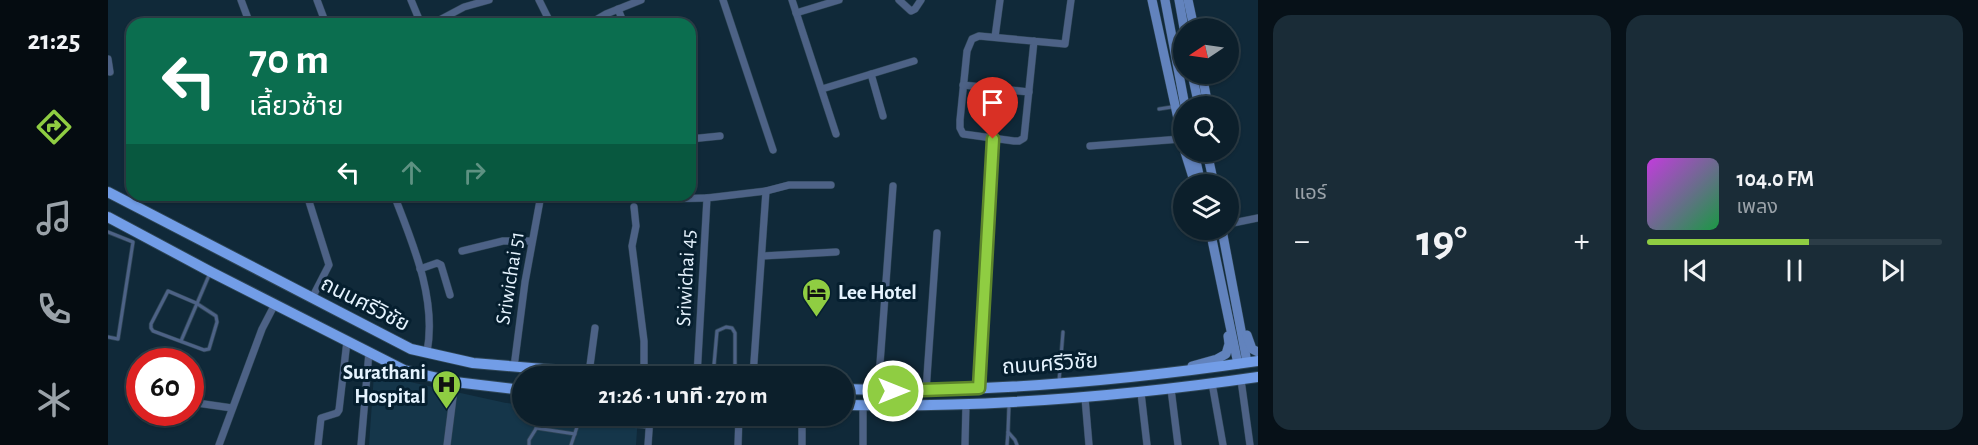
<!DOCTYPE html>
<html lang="th">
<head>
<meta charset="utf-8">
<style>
	body { margin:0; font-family:"Alegreya Sans","Noto Sans Thai",sans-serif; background:#1a2c37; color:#f1f3f6; height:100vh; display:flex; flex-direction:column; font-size:22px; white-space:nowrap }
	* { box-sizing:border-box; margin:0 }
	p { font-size:20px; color:#9aa2a9 }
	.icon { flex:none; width:33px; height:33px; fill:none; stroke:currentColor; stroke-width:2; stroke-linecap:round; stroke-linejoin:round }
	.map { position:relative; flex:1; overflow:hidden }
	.side { display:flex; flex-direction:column; gap:15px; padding:15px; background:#071118; width:720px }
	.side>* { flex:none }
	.guide { position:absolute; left:18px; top:18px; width:570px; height:183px; border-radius:18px; box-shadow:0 2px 4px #0004,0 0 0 2px #2c3d47; background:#0b6e4f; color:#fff; overflow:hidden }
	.needle { width:39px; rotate:257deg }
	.buttons { position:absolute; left:1065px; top:18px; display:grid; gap:12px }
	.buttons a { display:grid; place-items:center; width:66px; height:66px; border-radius:50%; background:#0c1f2b; box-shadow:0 2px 4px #0004,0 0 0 2px #2c3d47; font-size:30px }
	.speed { position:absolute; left:18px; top:348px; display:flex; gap:12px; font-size:30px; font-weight:700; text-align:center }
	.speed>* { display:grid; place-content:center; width:78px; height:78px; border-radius:50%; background:#0c1f2b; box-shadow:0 2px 4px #0004,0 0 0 2px #2c3d47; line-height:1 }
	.speed .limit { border:9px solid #d22; background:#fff; color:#111 }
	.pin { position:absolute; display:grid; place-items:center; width:51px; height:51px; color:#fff; margin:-62px -26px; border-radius:50% 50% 50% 0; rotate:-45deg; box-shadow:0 0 6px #0007 }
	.pin .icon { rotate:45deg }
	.me { position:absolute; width:66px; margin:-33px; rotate:90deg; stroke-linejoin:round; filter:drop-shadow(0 0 4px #0008) }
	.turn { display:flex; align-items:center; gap:21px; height:126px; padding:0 24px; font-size:27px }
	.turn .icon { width:78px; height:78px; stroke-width:2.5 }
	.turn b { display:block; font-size:42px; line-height:51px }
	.lanes { display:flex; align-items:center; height:57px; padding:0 24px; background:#0003; justify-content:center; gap:30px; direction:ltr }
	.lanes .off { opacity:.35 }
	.big { font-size:45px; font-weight:700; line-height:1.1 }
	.side .widget { flex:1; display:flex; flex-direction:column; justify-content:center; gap:9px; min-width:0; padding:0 21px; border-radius:18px; background:#1a2c37 }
	.song { display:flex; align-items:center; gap:18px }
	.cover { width:72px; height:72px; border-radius:9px; background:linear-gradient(135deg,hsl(290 70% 55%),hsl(140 70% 35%)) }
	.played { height:6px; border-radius:3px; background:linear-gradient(90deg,#8fcd42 55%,#2c3d47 55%) }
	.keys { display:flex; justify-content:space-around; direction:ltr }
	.heat { display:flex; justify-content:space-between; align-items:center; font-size:33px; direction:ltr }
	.side .tiles { flex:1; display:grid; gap:15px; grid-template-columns:repeat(2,1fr) }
	.trip { position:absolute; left:404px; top:366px; width:342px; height:60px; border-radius:30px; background:#0c1f2b; box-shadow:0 2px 4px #0004,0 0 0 2px #2c3d47; font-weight:700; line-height:60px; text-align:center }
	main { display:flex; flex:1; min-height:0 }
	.tabs { display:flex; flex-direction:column; width:108px; justify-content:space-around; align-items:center; background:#050c11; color:#9aa2a9 }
	.tabs .icon { width:42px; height:42px }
	.tabs .on { color:#8fcd42 }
	.tabs b { font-size:27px; color:#f1f3f6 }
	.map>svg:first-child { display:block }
	.built { fill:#15364a }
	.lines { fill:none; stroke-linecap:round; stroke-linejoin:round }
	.service-casing { stroke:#2e4555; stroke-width:4.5 }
	.minor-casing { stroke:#2e4555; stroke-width:8 }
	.secondary-casing { stroke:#2e4555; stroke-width:10 }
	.primary-casing { stroke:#2e4555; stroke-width:12 }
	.service { stroke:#4d6286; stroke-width:3 }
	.minor { stroke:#4d6286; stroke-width:7 }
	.secondary { stroke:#6283bd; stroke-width:9 }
	.primary { stroke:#729de7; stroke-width:10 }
	.route-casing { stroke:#5d852b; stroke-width:15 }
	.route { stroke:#8fcd42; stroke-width:10 }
	.labels { text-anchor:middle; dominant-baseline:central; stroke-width:6; stroke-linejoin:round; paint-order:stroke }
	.street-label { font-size:21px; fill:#e5f3fe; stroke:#061f2f }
	.poi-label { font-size:21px; font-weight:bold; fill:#e5f3fe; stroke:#061f2f; text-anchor:start }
</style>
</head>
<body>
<main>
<nav class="tabs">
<b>21:25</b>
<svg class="icon on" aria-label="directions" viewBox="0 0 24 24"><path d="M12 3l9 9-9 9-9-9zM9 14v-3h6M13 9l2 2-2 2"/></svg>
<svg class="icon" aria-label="music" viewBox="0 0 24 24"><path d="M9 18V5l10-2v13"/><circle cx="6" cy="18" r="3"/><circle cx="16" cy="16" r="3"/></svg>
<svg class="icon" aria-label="phone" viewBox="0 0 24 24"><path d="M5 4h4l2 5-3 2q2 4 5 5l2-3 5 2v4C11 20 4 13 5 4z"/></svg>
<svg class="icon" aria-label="climate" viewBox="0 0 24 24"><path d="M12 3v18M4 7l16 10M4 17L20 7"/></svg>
</nav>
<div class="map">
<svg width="1150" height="445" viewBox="0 0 1150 445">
	<rect width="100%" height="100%" fill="#102939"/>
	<polygon class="built" points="266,374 398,403 414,404 414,416 530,416 528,445 261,445"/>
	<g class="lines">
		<defs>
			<g id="service">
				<polyline points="1051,109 1064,107"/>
				<polyline points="0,232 25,242 10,339 0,337"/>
				<polygon points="60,291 88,303 108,316 109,322 101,349 96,350 45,331 43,328 43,324"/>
				<polyline points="73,341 102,273"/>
				<polyline points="605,376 609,331 618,327 624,328 627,333 627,376"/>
				<polyline points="951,381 955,332"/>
				<polyline points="901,405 900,432 907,440 909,445"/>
				<polyline points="470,421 540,427"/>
				<polyline points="428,428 467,434"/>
				<polyline points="421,445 421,440 436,416"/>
				<polyline points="463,445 469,427 470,416"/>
				<polyline points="899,445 900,432"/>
			</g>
			<g id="minor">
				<polyline points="133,0 142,24"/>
				<polyline points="209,0 218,24"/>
				<polyline points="303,0 313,24"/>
				<polyline points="431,0 443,24"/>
				<polyline points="615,0 665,150"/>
				<polyline points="684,0 728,134"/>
				<polyline points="791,0 803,11 807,9 813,0"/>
				<polyline points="510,9 516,24"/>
				<polyline points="688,13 731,0"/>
				<polyline points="324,24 356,7 381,0"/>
				<polyline points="481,24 498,14 533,0"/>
				<polyline points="887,37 892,0"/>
				<polyline points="926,41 916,138 911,141 906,141 855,134 852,128 852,120 859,51 864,39 871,36 957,44 963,0"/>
				<polyline points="0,59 2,72"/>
				<polyline points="763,74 775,116"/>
				<polyline points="855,85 921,92"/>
				<polyline points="714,89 806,61"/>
				<polyline points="582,139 612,136"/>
				<polyline points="982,146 1073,139"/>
				<polyline points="199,195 221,265 204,298"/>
				<path d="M 286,195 C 305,244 329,299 319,352"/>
				<polyline points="552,199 599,198"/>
				<polyline points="526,207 528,226 524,246 536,341 536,376"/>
				<polyline points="1120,224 1150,218"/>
				<polyline points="354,251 395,241 424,241"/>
				<polyline points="654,256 728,252"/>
				<polyline points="312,269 329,263 333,265 342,295"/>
				<polyline points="406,367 417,282 433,195"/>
				<polyline points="481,373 487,328"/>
				<polyline points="589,376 599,198 658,191 681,185 723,185"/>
				<polyline points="645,376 658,191"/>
				<polyline points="1133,380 1142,445"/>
				<polyline points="1104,383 1115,445"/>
				<polyline points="871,388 885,139"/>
				<polyline points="1063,389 1070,445"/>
				<polyline points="770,391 785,186"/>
				<polyline points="818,391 829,233"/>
				<polyline points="30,393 32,394"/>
				<polyline points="1033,393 1039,445"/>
				<polyline points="977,398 981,445"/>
				<polyline points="82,402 124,408"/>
				<polyline points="755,406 755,445"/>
				<polyline points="111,445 154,329 167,304"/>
				<polyline points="210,445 213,418 229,413 231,410 239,341"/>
				<polyline points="253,445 261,352"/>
				<polyline points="339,445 347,382"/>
				<polyline points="540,445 542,416"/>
				<polyline points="630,445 631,416"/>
				<polyline points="694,445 694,416"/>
				<polyline points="857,445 858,404"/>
			</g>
			<g id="secondary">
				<polyline points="1044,0 1076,146"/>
				<polyline points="1057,0 1077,106"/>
				<polyline points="1071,0 1076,28"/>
				<polyline points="1080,0 1086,28"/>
				<polyline points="1084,74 1091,106"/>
				<polyline points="1094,74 1100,106"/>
				<polyline points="1077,152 1087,184"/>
				<polyline points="1086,152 1093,184"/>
				<polyline points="1099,152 1106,184"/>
				<polyline points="1102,230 1130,364"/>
				<polyline points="1114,230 1139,362"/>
				<polyline points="1139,335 1144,349 1150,352"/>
				<polyline points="1084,366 1109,359 1118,354 1121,344 1120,336"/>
			</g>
			<g id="primary">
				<polyline points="0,192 303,349 365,363 519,376"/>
				<polyline points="0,217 103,272 296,370 347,382 414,390"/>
				<path d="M 735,389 C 874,394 1013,381 1150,361"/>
				<path d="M 735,405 C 874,408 1013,397 1150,377"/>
			</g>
		</defs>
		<use href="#service" class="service-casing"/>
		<use href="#minor" class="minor-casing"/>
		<use href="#secondary" class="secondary-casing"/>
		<use href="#primary" class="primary-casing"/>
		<use href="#service" class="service"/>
		<use href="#minor" class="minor"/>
		<use href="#secondary" class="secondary"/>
		<use href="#primary" class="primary"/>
	</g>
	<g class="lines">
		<defs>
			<polyline id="route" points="785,391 871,388 885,139"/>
		</defs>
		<use href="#route" class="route-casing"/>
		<use href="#route" class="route"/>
	</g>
	<defs>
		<symbol id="hotel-pin" viewBox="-11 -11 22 30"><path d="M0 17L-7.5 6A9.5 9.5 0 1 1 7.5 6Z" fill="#8fcd42" stroke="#061f2f"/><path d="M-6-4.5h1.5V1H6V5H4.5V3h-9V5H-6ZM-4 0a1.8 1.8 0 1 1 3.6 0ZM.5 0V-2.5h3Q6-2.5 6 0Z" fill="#111"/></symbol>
		<symbol id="hospital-pin" viewBox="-11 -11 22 30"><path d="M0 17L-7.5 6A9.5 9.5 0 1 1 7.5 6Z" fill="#8fcd42" stroke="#061f2f"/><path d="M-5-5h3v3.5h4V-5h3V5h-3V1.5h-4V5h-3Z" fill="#111"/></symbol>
	</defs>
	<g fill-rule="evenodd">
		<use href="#hotel-pin" x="692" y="276" width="33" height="45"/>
		<use href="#hospital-pin" x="322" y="368" width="33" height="45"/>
	</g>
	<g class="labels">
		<g class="street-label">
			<text transform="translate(402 278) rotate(-81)">Sriwichai 51</text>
			<text transform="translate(578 278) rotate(-87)">Sriwichai 45</text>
			<text transform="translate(257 304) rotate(27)">ถนนศรีวิชัย</text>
			<text transform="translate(942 364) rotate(-4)">ถนนศรีวิชัย</text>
		</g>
		<g class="poi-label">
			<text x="730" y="292">Lee Hotel</text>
			<text x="318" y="372" text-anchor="end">Surathani<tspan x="318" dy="24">Hospital</tspan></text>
		</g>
	</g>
</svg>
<div class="buttons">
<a><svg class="needle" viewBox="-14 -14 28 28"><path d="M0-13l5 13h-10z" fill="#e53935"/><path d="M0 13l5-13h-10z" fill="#9aa2a9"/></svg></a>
<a><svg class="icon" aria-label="search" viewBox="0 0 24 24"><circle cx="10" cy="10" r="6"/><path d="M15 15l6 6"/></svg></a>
<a><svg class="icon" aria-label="layers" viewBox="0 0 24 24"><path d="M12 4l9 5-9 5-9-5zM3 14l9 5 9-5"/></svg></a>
</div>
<div class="speed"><div class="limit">60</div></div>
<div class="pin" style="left:885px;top:139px;background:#d93025"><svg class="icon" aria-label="arrive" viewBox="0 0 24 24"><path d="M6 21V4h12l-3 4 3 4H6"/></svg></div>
<svg class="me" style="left:785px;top:391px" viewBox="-20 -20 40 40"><circle r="17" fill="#8fcd42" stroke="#fff" stroke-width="3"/><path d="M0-11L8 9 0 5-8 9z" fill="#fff"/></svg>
<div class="trip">21:26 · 1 นาที · 270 m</div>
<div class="guide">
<div class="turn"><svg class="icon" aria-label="left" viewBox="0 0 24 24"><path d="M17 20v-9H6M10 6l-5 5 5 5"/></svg><div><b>70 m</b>เลี้ยวซ้าย</div></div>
<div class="lanes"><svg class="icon" aria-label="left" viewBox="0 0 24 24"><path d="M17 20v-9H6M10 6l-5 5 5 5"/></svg><svg class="icon off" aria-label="ahead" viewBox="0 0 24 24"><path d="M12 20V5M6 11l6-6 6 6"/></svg><svg class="icon off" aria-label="right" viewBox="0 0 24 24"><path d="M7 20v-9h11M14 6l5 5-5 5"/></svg></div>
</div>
</div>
<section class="side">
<div class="tiles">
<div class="widget"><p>แอร์</p>
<div class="heat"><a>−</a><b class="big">19°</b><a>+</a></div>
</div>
<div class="widget">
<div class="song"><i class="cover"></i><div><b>104.0 FM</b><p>เพลง</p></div></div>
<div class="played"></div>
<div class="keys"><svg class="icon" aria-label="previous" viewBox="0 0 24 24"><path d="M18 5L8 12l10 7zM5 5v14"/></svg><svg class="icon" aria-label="pause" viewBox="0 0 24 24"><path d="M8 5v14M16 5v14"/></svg><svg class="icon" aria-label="next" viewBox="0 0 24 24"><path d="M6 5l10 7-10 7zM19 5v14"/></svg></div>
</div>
</div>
</section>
</main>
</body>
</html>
